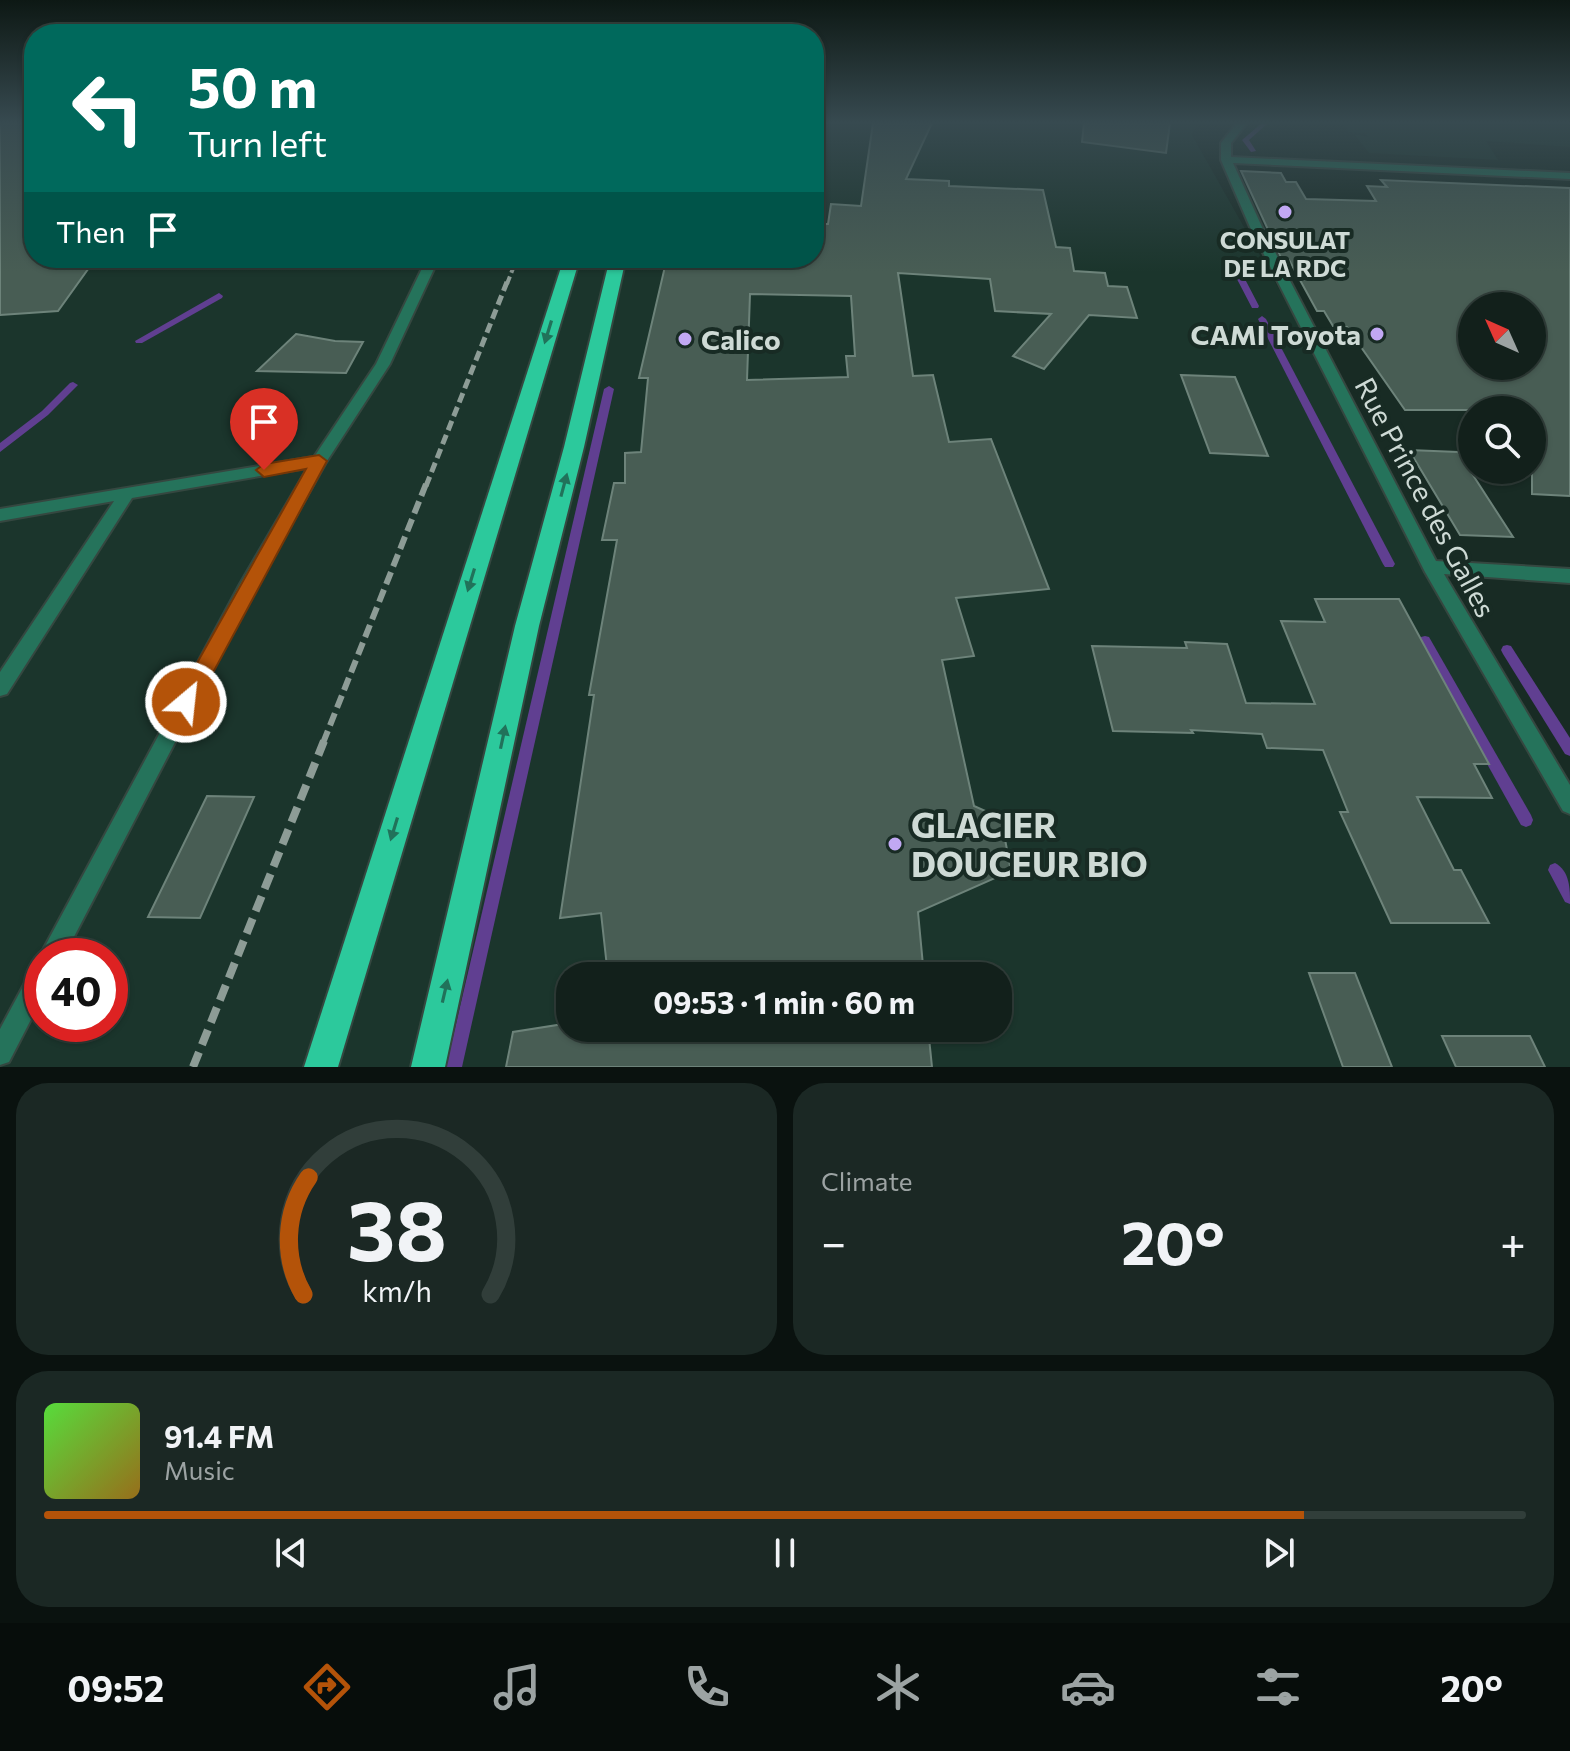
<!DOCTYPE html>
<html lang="en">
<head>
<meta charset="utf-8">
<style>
	body { margin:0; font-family:Commissioner,sans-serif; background:#1b2824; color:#f1f3f6; height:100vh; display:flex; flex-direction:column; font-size:30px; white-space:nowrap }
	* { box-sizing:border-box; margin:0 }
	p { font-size:26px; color:#9ca3a3 }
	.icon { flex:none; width:44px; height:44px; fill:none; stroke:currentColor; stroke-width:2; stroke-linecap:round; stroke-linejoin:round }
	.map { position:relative; height:1067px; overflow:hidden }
	.sheet { display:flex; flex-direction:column; gap:16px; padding:16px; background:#0a120f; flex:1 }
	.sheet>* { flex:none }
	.hud { position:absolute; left:24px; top:24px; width:800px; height:244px; border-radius:32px; box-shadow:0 2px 6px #0004,0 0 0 2px #313e3a; background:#00695c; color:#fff; overflow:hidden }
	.needle { width:52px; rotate:315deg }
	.tools { position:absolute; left:1458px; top:292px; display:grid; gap:16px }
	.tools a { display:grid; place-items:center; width:88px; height:88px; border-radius:50%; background:#12201b; box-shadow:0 2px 6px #0004,0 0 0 2px #313e3a; font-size:40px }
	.speed { position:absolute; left:24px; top:938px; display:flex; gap:16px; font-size:40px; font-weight:700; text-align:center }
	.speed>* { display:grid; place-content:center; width:104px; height:104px; border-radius:50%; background:#12201b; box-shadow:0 2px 6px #0004,0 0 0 2px #313e3a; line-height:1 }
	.speed .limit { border:12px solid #d22; background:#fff; color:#111 }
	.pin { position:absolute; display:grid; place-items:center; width:68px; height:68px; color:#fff; margin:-82px -34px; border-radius:50% 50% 50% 0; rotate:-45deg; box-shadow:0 0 8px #0007 }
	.pin .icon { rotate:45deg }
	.me { position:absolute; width:88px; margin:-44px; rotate:28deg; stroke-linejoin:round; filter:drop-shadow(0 0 6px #0008) }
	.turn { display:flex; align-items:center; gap:28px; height:168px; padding:0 32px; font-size:36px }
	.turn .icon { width:104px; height:104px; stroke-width:2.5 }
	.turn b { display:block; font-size:56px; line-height:68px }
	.then { display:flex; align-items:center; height:76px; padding:0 32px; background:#0003; gap:16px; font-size:30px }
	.big { font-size:60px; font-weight:700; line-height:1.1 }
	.sheet .widget { flex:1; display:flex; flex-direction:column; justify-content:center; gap:12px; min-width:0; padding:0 28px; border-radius:32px; background:#1b2824 }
	.sheet .dial { align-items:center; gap:0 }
	.dial svg { height:208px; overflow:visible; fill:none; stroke:#313e3a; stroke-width:7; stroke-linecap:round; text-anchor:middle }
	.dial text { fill:#f1f3f6; stroke:none }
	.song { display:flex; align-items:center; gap:24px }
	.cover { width:96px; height:96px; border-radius:12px; background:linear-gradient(135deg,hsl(110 70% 55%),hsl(40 70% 35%)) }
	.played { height:8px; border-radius:4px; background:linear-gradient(90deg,#b45309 85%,#313e3a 85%) }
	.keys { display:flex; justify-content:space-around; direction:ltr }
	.heat { display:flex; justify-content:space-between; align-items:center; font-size:44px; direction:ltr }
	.sheet .tiles { flex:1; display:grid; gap:16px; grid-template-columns:1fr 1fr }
	.widget:last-child { grid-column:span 2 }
	.trip { position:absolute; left:556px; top:962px; width:456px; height:80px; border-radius:32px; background:#12201b; box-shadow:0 2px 6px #0004,0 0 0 2px #313e3a; font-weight:700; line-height:80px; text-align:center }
	.tab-bar { display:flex; height:128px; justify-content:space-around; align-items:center; background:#070d0b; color:#9ca3a3 }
	.tab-bar .icon { width:56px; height:56px }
	.tab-bar .active { color:#b45309 }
	.tab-bar b { font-size:36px; color:#f1f3f6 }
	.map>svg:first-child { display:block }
	.built { fill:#1b352c; fill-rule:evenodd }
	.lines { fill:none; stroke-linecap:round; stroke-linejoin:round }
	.stream { fill:#603f91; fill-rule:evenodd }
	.building { fill:#485d54; stroke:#6d837a; stroke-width:2; fill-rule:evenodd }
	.minor-casing { stroke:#354740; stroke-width:4 }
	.tertiary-casing { stroke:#354740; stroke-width:4 }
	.trunk-casing { stroke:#354740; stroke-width:4 }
	.minor { fill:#25735b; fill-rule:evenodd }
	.tertiary { fill:#25735b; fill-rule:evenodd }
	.trunk { fill:#2cc99c; fill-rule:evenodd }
	.rail-far3 { stroke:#8d9c96; stroke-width:4; stroke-dasharray:8 4; stroke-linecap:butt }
	.rail-far2 { stroke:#8d9c96; stroke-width:5; stroke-dasharray:10 5; stroke-linecap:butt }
	.rail-far1 { stroke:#8d9c96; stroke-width:6; stroke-dasharray:13 6; stroke-linecap:butt }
	.rail { stroke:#8d9c96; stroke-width:8; stroke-dasharray:16 8; stroke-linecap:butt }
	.oneway { fill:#21725a }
	.route { fill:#b45309; stroke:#753606; stroke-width:2 }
	.poi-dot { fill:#c1a8f3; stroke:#182b24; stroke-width:3 }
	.labels { text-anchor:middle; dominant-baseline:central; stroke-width:8; stroke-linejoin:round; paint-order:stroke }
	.far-poi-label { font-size:24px; font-weight:bold; fill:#cedad5; stroke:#182b24 }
	.poi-label { font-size:28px; font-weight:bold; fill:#cedad5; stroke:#182b24; text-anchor:end }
	.street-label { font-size:28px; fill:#cedad5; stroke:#182b24 }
	.near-poi-label { font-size:34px; font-weight:bold; fill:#cedad5; stroke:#182b24; text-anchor:start }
</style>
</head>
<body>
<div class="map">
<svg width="1570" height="1067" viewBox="0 0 1570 1067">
	<rect width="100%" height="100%" fill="#182b24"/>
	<g class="built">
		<path d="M 0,123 L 34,123 L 34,258 L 814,258 L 814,123 L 1197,123 L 1192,135 L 1570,804 L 1570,1067 L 0,1067 ZM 42,956 L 110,956 L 110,1024 L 42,1024 ZM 570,976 L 998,976 L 998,1028 L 570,1028 Z"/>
		<polygon points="1345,123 1570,123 1570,147 1486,141 1498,160 1369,153 1354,134 1368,137 1365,133 1348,132"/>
	</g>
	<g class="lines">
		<g class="stream">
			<polygon points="1262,123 1267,124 1249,140 1256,151 1251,152 1242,140"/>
			<polygon points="1227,256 1234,258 1259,306 1258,308 1252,308 1251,306 1226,258"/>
			<polygon points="219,293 223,296 222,298 142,343 136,343 135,341"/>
			<polygon points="1262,316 1266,319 1395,564 1393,567 1385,567 1383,564 1258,319"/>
			<polygon points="73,382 78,385 48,415 0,452 0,443 42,411 70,383"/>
			<polygon points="609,386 614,389 462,1067 446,1067 604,389"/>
			<polygon points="1425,636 1429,637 1531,815 1533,820 1531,825 1526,827 1521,825 1421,645 1419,641 1421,637"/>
			<polygon points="1507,645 1511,646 1570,738 1570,756 1565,754 1503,654 1501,650 1503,646"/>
			<path d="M 1555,863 C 1570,871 1570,889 1570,904 L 1565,902 L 1548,870 L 1550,865 Z"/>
		</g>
	</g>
	<g class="building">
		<polygon points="0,123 34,123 34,258 96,258 58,311 0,315"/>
		<path d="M 873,123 L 932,123 L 906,179 L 949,181 L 949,186 L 1043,190 L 1056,247 L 1070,248 L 1074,271 L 1105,273 L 1108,286 L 1127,287 L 1137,318 L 1089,315 L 1044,369 L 1013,356 L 1051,314 L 995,311 L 990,279 L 898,273 L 913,376 L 933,375 L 949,442 L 991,439 L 1049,589 L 956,598 L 974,656 L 942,660 L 974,806 L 1001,818 L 1011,871 L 918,912 L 924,976 L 608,976 L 601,913 L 560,918 L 594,695 L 589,695 L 617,540 L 602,540 L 614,483 L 625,483 L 625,453 L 641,452 L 648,378 L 639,378 L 666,262 L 668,258 L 814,258 L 814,224 L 828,224 L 831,204 L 861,206 ZM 750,294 L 851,296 L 855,356 L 846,356 L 848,377 L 747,380 Z"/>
		<polygon points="1084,123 1170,123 1166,153 1082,142"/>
		<path d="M 1241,171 L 1281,173 L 1286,182 L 1296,182 L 1306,199 L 1376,201 L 1367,186 L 1387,187 L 1381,180 L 1570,188 L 1570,496 L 1532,494 L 1532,410 L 1405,410 L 1347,327 L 1333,326 L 1324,311 L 1317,311 L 1289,260 L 1282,260 ZM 1472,306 L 1532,306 L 1532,366 L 1472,366 Z"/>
		<polygon points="296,334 335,341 363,342 346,373 257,371"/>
		<polygon points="1181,375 1235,377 1268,456 1210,453"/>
		<polygon points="1409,450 1458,452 1513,537 1460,535"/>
		<polygon points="1315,599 1399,599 1489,764 1474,764 1492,798 1417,797 1454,870 1461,870 1489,923 1391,923 1340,812 1348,812 1323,750 1267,748 1262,734 1191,730 1193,733 1113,731 1092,646 1187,648 1185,642 1227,644 1246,703 1315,704 1281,621 1325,622"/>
		<polygon points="207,796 254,797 200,918 148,917"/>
		<polygon points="1309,973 1355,973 1392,1067 1343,1067"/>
		<polygon points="570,1023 570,1028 928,1028 932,1067 506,1067 513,1032"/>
		<polygon points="1442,1036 1530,1036 1545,1067 1456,1067"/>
	</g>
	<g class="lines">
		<defs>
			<g id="minor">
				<polygon points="1237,123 1247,123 1231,143 1231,157 1570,173 1570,179 1233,163 1262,227 1436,561 1570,569 1570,583 1444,574 1570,785 1570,814 1563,811 1425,572 1250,227 1221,160 1221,143"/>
				<polygon points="319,456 324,457 326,461 324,465 132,498 7,694 0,696 0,672 114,501 0,521 0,509"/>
			</g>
			<g id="tertiary">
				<polygon points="427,258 439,258 390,364 325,464 252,594 64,956 42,956 42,959 41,956 44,948 240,584 314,457 376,364"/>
				<polygon points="42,963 42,998 9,1062 0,1065 0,1029 34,966"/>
			</g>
			<g id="trunk">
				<polygon points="564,258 580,258 338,1067 304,1067"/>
				<polygon points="610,258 626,258 584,447 539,626 445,1067 411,1067 515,626 564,447"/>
			</g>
		</defs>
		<use href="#minor" class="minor-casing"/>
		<use href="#tertiary" class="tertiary-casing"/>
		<use href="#trunk" class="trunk-casing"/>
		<use href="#minor" class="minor"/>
		<use href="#tertiary" class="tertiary"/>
		<use href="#trunk" class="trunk"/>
		<polyline class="rail-far3" points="507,284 517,258"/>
		<polyline class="rail-far2" points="426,486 507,282"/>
		<polyline class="rail-far1" points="323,743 426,484"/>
		<polyline class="rail" points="193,1067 324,741"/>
	</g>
	<defs><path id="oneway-solid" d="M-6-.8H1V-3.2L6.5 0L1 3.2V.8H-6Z" transform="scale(2)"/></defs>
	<g class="oneway">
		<use href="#oneway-solid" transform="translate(548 332) rotate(107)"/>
		<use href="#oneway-solid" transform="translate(564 485) rotate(-75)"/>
		<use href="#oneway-solid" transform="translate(471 580) rotate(107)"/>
		<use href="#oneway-solid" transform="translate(503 737) rotate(-78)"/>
		<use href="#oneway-solid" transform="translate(394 829) rotate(107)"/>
		<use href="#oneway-solid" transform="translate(445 991) rotate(-77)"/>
	</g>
	<linearGradient id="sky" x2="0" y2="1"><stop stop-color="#0d1814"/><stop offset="0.45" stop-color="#374a50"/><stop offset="1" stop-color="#374a50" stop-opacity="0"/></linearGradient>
	<rect width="1570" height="272" fill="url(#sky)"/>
	<polygon class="route" points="319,455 327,461 194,708 186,711 179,708 176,702 179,695 306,469 264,477 256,470 264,464"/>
	<g class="poi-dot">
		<circle cx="1285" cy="212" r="8"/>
		<circle cx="1377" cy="334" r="8"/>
		<circle cx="685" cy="339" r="8"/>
		<circle cx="895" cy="844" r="8"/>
	</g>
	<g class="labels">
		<g class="far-poi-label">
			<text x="1285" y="239">CONSULAT<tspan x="1285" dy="28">DE LA RDC</tspan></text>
		</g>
		<g class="poi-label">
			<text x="1361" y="334">CAMI Toyota</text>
			<text x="701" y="339" text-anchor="start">Calico</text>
		</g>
		<g class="street-label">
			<text transform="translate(1426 497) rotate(62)">Rue Prince des Galles</text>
		</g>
		<g class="near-poi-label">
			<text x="911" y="824">GLACIER<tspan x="911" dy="39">DOUCEUR BIO</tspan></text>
		</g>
	</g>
</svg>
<div class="tools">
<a><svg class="needle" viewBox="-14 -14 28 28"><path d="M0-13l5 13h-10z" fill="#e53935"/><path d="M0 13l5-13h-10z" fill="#9ca3a3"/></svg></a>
<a><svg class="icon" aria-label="search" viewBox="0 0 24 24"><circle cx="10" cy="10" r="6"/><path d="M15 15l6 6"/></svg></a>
</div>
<div class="speed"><div class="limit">40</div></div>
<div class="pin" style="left:264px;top:470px;background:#d93025"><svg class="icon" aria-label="arrive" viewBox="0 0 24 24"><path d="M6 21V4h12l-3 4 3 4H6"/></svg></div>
<svg class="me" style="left:186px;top:702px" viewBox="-20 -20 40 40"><circle r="17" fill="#b45309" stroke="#fff" stroke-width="3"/><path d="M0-11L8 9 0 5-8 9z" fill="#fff"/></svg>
<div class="trip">09:53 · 1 min · 60 m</div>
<div class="hud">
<div class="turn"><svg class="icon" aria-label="left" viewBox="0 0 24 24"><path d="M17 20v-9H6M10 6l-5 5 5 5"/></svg><div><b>50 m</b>Turn left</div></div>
<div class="then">Then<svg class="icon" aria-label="arrive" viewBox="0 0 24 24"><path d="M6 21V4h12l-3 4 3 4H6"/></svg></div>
</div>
</div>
<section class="sheet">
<div class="tiles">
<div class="widget dial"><svg viewBox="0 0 100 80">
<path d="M14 69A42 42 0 1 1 86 69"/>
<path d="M14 69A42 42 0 0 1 16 24" stroke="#b45309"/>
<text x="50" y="56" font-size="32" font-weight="700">38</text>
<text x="50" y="72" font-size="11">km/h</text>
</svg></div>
<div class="widget"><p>Climate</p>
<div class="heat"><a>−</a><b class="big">20°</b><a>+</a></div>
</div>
<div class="widget">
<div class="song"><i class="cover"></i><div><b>91.4 FM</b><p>Music</p></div></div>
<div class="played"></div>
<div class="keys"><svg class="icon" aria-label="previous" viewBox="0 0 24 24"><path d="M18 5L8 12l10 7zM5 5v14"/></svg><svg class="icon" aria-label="pause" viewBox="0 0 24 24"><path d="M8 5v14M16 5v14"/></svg><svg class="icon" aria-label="next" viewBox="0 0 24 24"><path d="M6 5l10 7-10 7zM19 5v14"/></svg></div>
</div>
</div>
</section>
<nav class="tab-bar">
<b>09:52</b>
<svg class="icon active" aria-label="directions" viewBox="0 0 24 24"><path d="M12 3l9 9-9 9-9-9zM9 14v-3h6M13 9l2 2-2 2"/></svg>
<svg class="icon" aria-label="music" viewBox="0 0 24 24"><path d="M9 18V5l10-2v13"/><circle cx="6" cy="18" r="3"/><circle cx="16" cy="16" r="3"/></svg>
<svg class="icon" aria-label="phone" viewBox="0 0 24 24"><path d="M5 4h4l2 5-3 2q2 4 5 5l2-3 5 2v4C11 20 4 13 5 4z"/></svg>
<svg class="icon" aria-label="climate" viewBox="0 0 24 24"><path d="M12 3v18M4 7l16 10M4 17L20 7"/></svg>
<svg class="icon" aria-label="car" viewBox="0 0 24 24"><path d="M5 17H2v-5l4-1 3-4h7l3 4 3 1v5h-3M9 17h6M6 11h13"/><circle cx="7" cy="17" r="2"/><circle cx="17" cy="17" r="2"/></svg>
<svg class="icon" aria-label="filters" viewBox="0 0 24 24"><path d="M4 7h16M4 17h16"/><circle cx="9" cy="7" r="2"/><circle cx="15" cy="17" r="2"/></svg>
<b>20°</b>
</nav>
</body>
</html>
